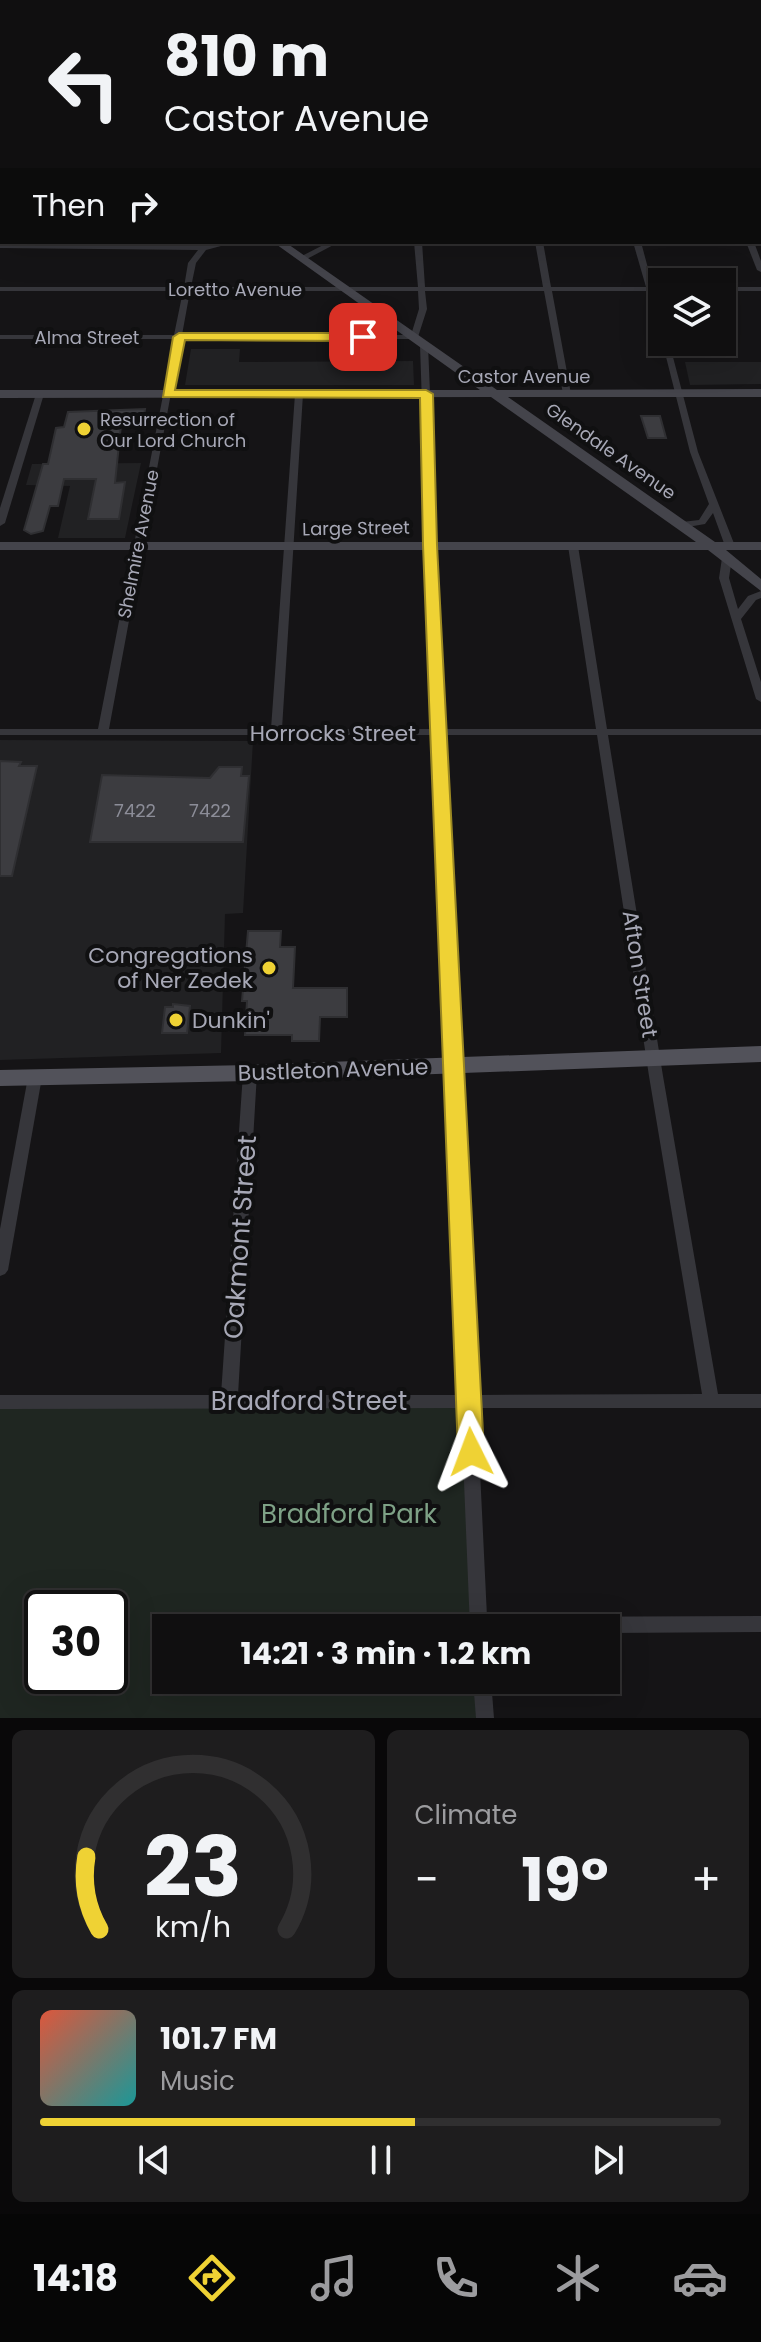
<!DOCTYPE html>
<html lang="en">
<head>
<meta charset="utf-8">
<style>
	body { margin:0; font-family:Poppins,sans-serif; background:#1e1d1e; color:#f1f3f6; height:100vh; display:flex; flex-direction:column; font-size:30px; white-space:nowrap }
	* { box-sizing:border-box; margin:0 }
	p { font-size:26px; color:#9c9c9f }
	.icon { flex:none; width:44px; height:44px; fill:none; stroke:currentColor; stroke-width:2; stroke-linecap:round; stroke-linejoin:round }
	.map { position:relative; height:1718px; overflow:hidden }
	.drawer { display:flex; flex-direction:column; gap:12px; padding:12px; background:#090809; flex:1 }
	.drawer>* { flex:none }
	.guide { position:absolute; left:0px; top:0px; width:762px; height:244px; box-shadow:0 8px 32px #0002,0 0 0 2px #302f30; background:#100f10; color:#f1f3f6; overflow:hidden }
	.tools { position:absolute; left:648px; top:268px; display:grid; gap:16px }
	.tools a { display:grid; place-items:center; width:88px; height:88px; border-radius:0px; background:#100f10; box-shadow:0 8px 32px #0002,0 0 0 2px #302f30; font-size:40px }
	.speed { position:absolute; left:24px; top:1590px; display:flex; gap:16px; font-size:40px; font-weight:700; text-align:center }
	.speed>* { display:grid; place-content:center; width:104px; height:104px; border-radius:50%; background:#100f10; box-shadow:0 8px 32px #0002,0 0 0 2px #302f30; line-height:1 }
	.speed .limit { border:4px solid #111; border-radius:12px; background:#fff; color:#111 }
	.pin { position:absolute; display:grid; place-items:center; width:68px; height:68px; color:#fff; margin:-34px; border-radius:16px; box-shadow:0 4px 12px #0006 }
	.me { position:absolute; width:88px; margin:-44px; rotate:357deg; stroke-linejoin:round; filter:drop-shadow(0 0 6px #0008) }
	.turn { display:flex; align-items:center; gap:28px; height:168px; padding:0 32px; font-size:36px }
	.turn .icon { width:104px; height:104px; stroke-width:2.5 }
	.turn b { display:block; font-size:56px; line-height:68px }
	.then { display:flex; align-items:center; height:76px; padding:0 32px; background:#0003; gap:16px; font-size:30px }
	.big { font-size:60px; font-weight:700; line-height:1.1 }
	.drawer .widget { flex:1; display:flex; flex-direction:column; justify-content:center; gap:12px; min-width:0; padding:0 28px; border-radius:12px; background:#1e1d1e }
	.drawer .dial { align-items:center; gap:0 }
	.dial svg { height:208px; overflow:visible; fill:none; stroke:#302f30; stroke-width:7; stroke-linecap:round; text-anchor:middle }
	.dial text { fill:#f1f3f6; stroke:none }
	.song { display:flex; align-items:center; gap:24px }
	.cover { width:96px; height:96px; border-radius:12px; background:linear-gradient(135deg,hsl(10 70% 55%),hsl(180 70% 35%)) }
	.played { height:8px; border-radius:4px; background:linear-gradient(90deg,#efd234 55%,#302f30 55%) }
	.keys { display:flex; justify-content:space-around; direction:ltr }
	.heat { display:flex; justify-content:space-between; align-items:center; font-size:44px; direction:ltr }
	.drawer .tiles { flex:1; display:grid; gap:12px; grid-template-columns:1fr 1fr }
	.widget:last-child { grid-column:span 2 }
	.trip { position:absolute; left:152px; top:1614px; width:468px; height:80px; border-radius:0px; background:#100f10; box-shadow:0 8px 32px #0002,0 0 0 2px #302f30; font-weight:700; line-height:80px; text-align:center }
	.tab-bar { display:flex; height:128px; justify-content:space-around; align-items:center; background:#060606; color:#9c9c9f }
	.tab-bar .icon { width:56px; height:56px }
	.tab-bar .selected { color:#efd234 }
	.tab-bar b { font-size:36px; color:#f1f3f6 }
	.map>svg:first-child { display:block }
	.built { fill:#212123 }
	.green { fill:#1f2621; fill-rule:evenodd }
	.building { fill:#3c3c40; stroke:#2f2f32; stroke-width:2 }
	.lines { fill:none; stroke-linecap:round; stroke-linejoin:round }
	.street { fill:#36363b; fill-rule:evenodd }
	.secondary { fill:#44444b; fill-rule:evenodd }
	.primary { fill:#52525a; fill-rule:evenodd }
	.route { fill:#efd234; stroke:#9b8822; stroke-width:2 }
	.poi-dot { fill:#efd234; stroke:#101011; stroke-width:3 }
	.labels { text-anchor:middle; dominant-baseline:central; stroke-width:8; stroke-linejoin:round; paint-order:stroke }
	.far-street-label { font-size:18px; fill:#a7a8b6; stroke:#101011 }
	.far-poi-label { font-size:18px; fill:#a7a8b6; stroke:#101011; text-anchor:start }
	.number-label { font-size:18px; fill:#8c8d98 }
	.street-label { font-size:22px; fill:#a7a8b6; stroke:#101011 }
	.poi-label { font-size:22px; fill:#a7a8b6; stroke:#101011; text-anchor:end }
	.near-street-label { font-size:26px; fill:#a7a8b6; stroke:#101011 }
	.near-park-label { font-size:26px; fill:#7ea186; stroke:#101011 }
</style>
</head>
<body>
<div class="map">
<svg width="761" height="1718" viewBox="0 0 761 1718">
	<rect width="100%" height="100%" fill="#151416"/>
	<g class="built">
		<polygon points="191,349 240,349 239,362 413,361 414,385 185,385"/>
		<polygon points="685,362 761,362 761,384 690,385"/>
		<polygon points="141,463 125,538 58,538 70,486 26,485 32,464"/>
		<polygon points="0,740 253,741 243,913 225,914 221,1053 0,1060"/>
	</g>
	<path class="green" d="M 468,1401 L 479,1628 L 166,1628 L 166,1680 L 482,1680 L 485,1718 L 0,1718 L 0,1402 ZM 42,1608 L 110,1608 L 110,1676 L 42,1676 Z"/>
	<g class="building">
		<polygon points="145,409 143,423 121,425 115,483 125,482 119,519 88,519 96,479 64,479 58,506 50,506 43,531 31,534 24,530 43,464 48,464 56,428 64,427 68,412"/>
		<polygon points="641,416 660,416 666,438 648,438"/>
		<polygon points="0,761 21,762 19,766 37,766 12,876 0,876"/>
		<polygon points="219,767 242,767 241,776 249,776 243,842 90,842 102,775 210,778"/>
		<polygon points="248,931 281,931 280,947 295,947 293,988 347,988 347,1017 320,1017 319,1041 292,1041 292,1035 245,1035 247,1001 242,1001"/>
		<polygon points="173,1004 190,1006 187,1033 162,1033 165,1007 173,1007"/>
	</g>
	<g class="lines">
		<g class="street">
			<polygon points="77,0 83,0 82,2 76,2"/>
			<polygon points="242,0 248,0 247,2 241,2"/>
			<rect x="566" y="0" width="6" height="2"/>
			<rect x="0" y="20" width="2" height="4"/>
			<rect x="760" y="77" width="1" height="4"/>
			<rect x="0" y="183" width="2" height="8"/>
			<rect x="760" y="185" width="1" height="4"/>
			<rect x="0" y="213" width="2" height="4"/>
			<path d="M 222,242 L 236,242 L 206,250 L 196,263 L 191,287 L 418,287 L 414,242 L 422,242 L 425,287 L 543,287 L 535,242 L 543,242 L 551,287 L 646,287 L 633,242 L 641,242 L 653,287 L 662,287 L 662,291 L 654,291 L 662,318 L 662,334 L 658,332 L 647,291 L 552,291 L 571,394 L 567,397 L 563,394 L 544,291 L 425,291 L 427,309 L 418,337 L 414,339 L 181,339 L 109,729 L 271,729 L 295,394 L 299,391 L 303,394 L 282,729 L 433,729 L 420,345 L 424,343 L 428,345 L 444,729 L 596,729 L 568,546 L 573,543 L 578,546 L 607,729 L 761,729 L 761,735 L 608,735 L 663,1076 L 718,1394 L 761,1394 L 761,1408 L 477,1408 L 487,1617 L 761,1616 L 761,1632 L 606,1633 L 606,1628 L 470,1628 L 461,1408 L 0,1409 L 0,1395 L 221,1395 L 243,1073 L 245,1070 L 255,1070 L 257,1073 L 238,1395 L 460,1395 L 433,735 L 0,735 L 0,729 L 98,729 L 174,339 L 0,339 L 0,335 L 174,335 L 183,291 L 0,291 L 0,287 L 184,287 L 188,263 L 198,250 L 0,248 L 0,244 L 204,246 ZM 190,291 L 418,291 L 419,309 L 411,335 L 182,335 ZM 444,735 L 597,735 L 649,1076 L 702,1394 L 477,1395 Z"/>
			<polygon points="329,242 339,242 305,260 298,258"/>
			<polygon points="746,242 754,242 761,261 761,272 757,270"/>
			<rect x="722" y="287" width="39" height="4"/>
			<polygon points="662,341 669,342 698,452 735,546 733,548 727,548 725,546 713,513 705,524 682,528 677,525 682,522 699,520 709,504 690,452"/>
			<polygon points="40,391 44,394 5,523 0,526 0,508 36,394"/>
			<polygon points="727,555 732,558 729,578 738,609 748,596 761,591 761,598 756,600 741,619 761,682 761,702 756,699 719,578 722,558"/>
			<polygon points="35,1072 40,1074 42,1077 8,1270 5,1274 0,1276 0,1229 28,1077 30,1074"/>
			<polygon points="473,1680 491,1680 494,1718 476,1718"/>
		</g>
		<g class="secondary">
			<polygon points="403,0 411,0 412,2 404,2"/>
			<rect x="760" y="45" width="1" height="6"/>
			<rect x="0" y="46" width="2" height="6"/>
			<rect x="760" y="109" width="1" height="6"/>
			<rect x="0" y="147" width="2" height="6"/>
			<polygon points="273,242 285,242 497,390 761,389 761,397 508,397 715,542 761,542 761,550 726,550 761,579 761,591 708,550 0,550 0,542 696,542 491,397 0,398 0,390 480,390"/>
		</g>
		<polygon class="primary" points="761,1046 761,1062 250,1081 0,1086 0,1070 250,1065"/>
	</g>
	<polygon class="route" points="179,333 363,333 369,337 363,341 185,340 175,390 426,390 433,394 437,545 484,1452 480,1460 471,1463 462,1460 458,1452 423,545 420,398 163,397 173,337"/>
	<g class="poi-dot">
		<circle cx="84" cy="429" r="8"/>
		<circle cx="269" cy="968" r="8"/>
		<circle cx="176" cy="1020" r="8"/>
	</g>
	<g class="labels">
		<g class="far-street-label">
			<text x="235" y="289">Loretto Avenue</text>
			<text x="87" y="337">Alma Street</text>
			<text x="524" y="376">Castor Avenue</text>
			<text transform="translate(611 451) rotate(35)">Glendale Avenue</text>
			<text transform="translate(356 528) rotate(-1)">Large Street</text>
			<text transform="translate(138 544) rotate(-79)">Shelmire Avenue</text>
		</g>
		<g class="far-poi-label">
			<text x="100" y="419">Resurrection of<tspan x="100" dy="21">Our Lord Church</tspan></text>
		</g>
		<g class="number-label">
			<text x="135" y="810">7422</text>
			<text x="210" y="810">7422</text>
		</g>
		<g class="street-label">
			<text x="333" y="733">Horrocks Street</text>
			<text transform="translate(640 974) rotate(81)">Afton Street</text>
			<text transform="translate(333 1070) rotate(-2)">Bustleton Avenue</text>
		</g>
		<g class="poi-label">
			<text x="253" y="955">Congregations<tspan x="253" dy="25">of Ner Zedek</tspan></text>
			<text x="192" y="1020" text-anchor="start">Dunkin'</text>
		</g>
		<g class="near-street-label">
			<text transform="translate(240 1237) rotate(-86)">Oakmont Street</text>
			<text x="309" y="1401">Bradford Street</text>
		</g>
		<g class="near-park-label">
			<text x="349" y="1514">Bradford Park</text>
		</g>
	</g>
</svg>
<div class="tools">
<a><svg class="icon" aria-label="layers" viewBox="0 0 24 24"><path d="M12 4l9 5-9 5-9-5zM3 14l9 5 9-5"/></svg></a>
</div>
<div class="speed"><div class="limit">30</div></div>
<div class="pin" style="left:363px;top:337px;background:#d93025"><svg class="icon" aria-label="arrive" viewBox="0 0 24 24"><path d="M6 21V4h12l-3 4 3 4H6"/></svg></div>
<svg class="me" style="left:471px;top:1452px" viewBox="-20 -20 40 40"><path d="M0-17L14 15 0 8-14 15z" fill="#efd234" stroke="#fff" stroke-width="4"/></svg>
<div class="trip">14:21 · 3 min · 1.2 km</div>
<div class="guide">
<div class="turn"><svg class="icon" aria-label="left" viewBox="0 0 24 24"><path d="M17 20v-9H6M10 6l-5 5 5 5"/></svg><div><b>810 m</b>Castor Avenue</div></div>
<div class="then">Then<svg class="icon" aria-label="right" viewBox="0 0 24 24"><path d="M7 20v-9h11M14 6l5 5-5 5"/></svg></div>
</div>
</div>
<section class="drawer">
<div class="tiles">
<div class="widget dial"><svg viewBox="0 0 100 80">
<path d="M14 69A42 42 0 1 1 86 69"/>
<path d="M14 69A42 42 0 0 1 9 41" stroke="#efd234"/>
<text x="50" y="56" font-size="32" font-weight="700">23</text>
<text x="50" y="72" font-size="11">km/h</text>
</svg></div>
<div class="widget"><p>Climate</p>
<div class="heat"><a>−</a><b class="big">19°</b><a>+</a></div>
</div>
<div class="widget">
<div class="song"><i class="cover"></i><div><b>101.7 FM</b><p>Music</p></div></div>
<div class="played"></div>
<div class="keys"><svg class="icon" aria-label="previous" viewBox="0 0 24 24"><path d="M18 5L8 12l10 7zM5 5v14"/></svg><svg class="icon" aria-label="pause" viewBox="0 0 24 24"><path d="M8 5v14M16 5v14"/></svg><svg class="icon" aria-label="next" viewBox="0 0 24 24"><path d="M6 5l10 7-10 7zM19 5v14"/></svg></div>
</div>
</div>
</section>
<nav class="tab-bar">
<b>14:18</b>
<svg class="icon selected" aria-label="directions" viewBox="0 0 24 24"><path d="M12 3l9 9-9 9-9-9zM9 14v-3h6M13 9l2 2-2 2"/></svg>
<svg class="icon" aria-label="music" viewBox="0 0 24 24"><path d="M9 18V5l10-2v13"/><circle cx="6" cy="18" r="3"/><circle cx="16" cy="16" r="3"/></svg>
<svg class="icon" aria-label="phone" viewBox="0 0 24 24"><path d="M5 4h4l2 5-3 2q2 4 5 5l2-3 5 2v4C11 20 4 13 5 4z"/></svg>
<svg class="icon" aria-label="climate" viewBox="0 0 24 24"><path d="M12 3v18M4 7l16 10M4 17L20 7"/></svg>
<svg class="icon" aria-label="car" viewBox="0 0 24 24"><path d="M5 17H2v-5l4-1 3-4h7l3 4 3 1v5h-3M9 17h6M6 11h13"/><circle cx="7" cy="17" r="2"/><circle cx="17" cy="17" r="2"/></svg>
</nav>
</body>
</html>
